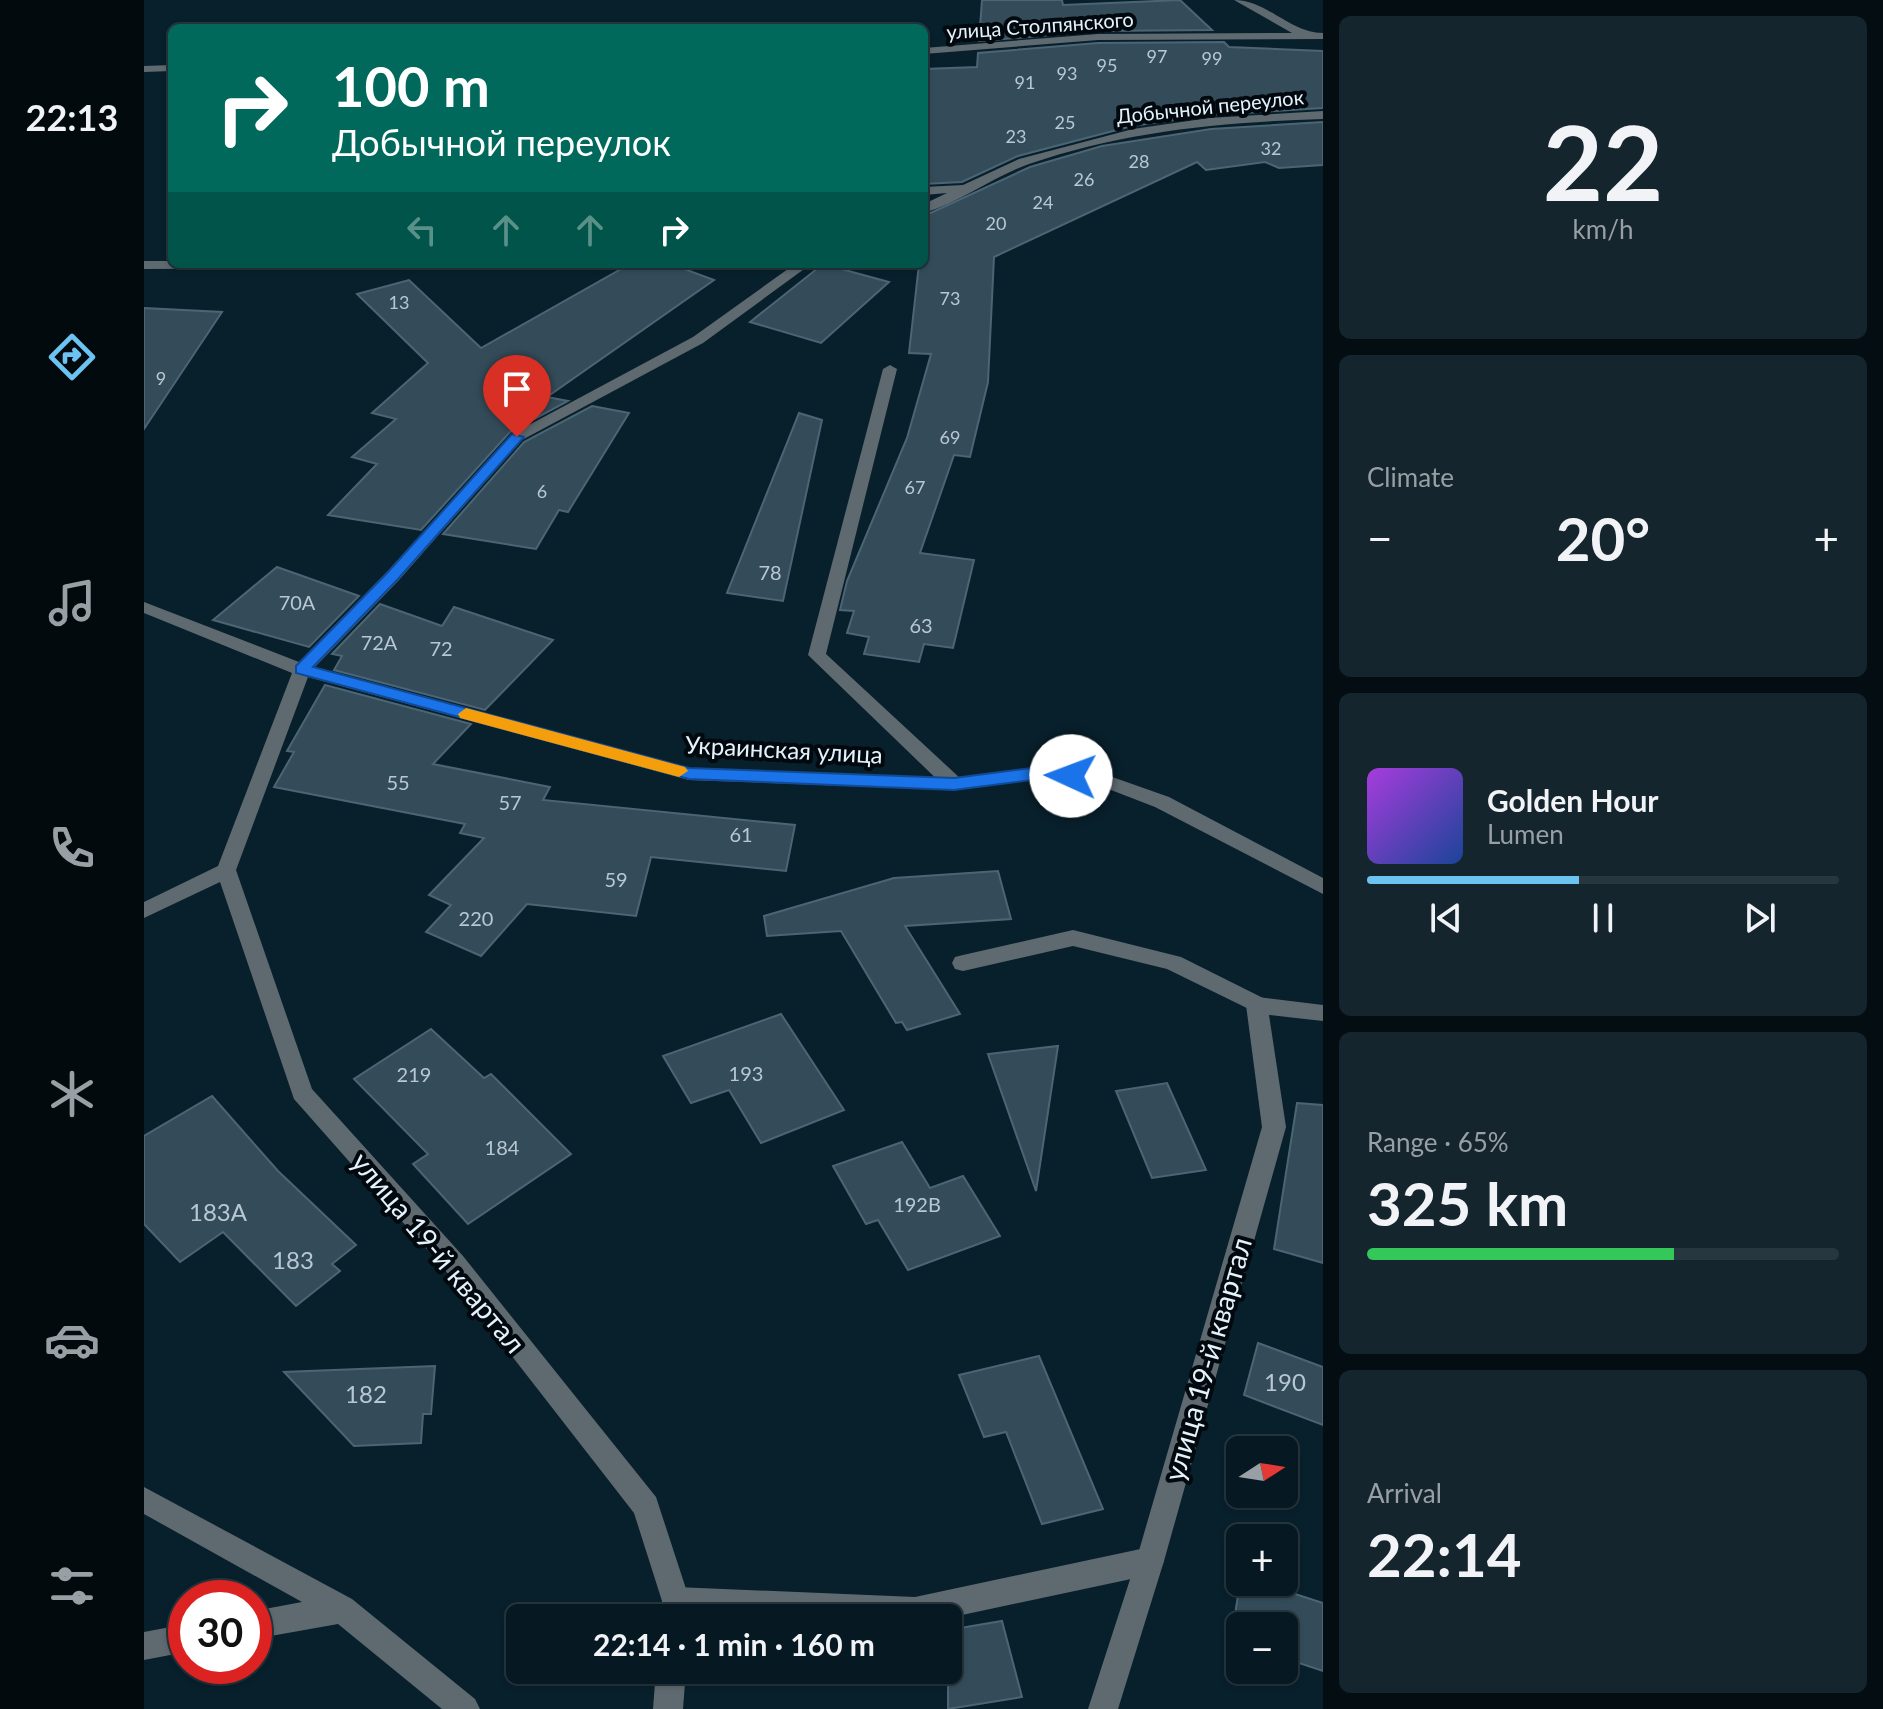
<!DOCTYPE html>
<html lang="en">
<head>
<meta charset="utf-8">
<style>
	body { margin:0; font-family:Lato,sans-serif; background:#14252e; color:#f1f3f6; height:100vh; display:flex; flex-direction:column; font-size:30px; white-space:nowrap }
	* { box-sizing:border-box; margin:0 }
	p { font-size:26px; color:#98a0a5 }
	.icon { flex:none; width:44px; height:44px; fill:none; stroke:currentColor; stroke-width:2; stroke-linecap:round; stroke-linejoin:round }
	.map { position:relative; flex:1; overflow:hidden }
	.sheet { display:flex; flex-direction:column; gap:16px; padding:16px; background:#030d12; width:560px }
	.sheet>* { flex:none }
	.top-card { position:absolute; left:24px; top:24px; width:760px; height:244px; border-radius:12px; box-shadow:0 2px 6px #0004,0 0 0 2px #27373f; background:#00695c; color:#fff; overflow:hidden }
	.needle { width:52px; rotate:78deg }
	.buttons { position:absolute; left:1082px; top:1436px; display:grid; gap:16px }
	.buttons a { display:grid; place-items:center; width:72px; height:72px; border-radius:12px; background:#061821; box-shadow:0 2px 6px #0004,0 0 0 2px #27373f; font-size:40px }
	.speed { position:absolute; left:24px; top:1580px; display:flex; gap:16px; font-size:40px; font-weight:700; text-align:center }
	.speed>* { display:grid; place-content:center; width:104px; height:104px; border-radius:50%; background:#061821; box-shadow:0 2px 6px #0004,0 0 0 2px #27373f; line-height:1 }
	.speed .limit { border:12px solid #d22; background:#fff; color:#111 }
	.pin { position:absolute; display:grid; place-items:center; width:68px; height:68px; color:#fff; margin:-82px -34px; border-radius:50% 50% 50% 0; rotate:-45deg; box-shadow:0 0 8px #0007 }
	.pin .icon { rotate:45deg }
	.me { position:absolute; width:88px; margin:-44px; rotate:272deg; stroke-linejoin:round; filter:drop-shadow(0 0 6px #0008) }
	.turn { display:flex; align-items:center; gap:28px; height:168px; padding:0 32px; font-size:36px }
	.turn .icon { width:104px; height:104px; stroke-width:2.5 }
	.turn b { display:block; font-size:56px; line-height:68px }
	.lanes { display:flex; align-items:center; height:76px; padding:0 32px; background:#0003; justify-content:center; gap:40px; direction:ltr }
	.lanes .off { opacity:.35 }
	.big { font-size:60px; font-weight:700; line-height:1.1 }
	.sheet .widget { flex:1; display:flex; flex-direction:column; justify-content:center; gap:12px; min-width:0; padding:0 28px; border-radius:12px; background:#14252e }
	.sheet .dial { align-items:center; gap:0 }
	.dial b { font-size:104px; line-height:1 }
	.song { display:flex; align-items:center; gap:24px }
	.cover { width:96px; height:96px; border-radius:12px; background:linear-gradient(135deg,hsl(280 70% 55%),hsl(220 70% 35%)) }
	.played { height:8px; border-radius:4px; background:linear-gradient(90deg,#6cc3f2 45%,#27373f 45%) }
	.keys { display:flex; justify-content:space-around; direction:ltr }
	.heat { display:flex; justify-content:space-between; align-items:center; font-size:44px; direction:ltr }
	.charge { height:12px; border-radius:6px; background:linear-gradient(90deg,#34c759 65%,#27373f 0) }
	.trip { position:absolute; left:362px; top:1604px; width:456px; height:80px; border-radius:12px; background:#061821; box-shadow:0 2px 6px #0004,0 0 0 2px #27373f; font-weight:700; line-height:80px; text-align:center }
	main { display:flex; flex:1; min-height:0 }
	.tab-bar { display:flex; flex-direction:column; width:144px; justify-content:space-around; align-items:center; background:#020a0d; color:#98a0a5 }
	.tab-bar .icon { width:56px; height:56px }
	.tab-bar .on { color:#6cc3f2 }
	.tab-bar b { font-size:36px; color:#f1f3f6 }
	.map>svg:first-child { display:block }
	.building { fill:#344c5a; stroke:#4c6574; stroke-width:2 }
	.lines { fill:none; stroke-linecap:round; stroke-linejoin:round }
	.service { fill:#5f6a70; fill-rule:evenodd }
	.minor { fill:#5f6a70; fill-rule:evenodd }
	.route { fill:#1a73e8; stroke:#114b97; stroke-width:2 }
	.slow { fill:#f59e0b }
	.labels { text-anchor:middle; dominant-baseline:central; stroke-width:8; stroke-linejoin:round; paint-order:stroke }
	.far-number-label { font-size:18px; fill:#b8c8d3 }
	.far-street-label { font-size:20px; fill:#e4f2fb; stroke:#02090e }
	.number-label { font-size:20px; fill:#b8c8d3 }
	.street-label { font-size:24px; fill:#e4f2fb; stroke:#02090e }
	.near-number-label { font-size:24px; fill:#b8c8d3 }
	.near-street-label { font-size:28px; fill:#e4f2fb; stroke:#02090e }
</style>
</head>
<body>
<main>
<nav class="tab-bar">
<b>22:13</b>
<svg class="icon on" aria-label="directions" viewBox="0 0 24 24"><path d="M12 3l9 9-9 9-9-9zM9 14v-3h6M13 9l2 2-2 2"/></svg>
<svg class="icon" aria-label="music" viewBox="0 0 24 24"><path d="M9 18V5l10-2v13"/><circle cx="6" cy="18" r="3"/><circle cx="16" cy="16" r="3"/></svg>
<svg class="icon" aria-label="phone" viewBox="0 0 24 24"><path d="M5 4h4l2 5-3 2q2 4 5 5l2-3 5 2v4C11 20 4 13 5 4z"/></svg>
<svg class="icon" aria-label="climate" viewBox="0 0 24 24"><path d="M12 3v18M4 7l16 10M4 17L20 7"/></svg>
<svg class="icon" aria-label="car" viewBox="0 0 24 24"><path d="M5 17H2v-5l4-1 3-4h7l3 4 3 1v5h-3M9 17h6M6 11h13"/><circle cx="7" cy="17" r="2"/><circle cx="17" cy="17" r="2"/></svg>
<svg class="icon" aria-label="filters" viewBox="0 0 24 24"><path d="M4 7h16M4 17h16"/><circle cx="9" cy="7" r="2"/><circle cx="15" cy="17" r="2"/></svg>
</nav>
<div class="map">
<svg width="1179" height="1709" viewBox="0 0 1179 1709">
	<rect width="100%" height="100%" fill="#08202c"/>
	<g class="building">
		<polygon points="838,0 918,0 919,5 1036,0 1068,30 954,31 835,41"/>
		<polygon points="1080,42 1085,47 1179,51 1179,108 1065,115 988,126 874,156 818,182 780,184 780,69 833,67 834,53 954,43"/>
		<polygon points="1179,122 1179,165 1135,168 1121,162 1062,170 1053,162 850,257 844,382 826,457 810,455 776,553 830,560 809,648 780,644 775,662 720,654 725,637 703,633 710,611 696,610 703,581 763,438 787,354 765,353 775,264 780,264 780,216 886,167 958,146 1067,129"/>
		<polygon points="486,264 527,264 570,280 403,397 424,401 366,432 277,530 184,515 233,464 208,457 252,419 228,413 284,363 213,294 265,280 337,348"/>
		<polygon points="679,264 745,282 677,343 606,322"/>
		<polygon points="0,308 78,312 0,429"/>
		<polygon points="448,406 485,413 424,512 415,510 392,549 299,534 380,442"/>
		<polygon points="655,413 678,420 639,601 583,593"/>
		<polygon points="133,567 215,596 165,647 69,620"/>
		<polygon points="236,604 298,626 310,607 409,640 341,710 190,670 198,656 188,654"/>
		<polygon points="181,685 327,724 289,764 406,787 399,800 651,825 642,871 507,857 492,916 383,904 337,956 282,932 307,905 285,895 340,838 316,833 321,824 130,787 150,752 143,751"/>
		<polygon points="854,871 867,919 761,926 816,1014 763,1030 758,1022 752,1023 697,931 623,936 620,916 750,878"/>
		<polygon points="637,1014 700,1110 617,1143 585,1090 547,1103 519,1056"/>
		<polygon points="287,1029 340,1078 347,1074 427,1154 324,1224 269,1164 284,1154 210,1079"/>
		<polygon points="914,1046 892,1191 844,1054"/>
		<polygon points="1023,1083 1062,1170 1008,1178 972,1091"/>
		<polygon points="68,1096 134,1171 212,1245 188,1264 196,1271 152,1306 79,1232 36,1262 0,1224 0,1136"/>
		<polygon points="1153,1103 1179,1105 1179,1263 1130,1249"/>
		<polygon points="758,1142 786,1188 819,1176 856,1236 764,1270 734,1220 722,1224 689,1166"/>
		<polygon points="1114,1343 1179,1367 1179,1425 1100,1395"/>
		<polygon points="895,1356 959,1509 898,1524 862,1432 840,1437 815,1375"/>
		<polygon points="291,1366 287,1414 279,1414 277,1443 210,1446 140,1372"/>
		<polygon points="1096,1582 1114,1582 1179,1603 1179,1671 1140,1658 1140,1626 1096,1626 1096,1644 1087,1641"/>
		<polygon points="858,1621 878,1697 804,1709 804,1630"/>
	</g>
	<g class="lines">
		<g class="service">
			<polygon points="746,365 753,369 682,654 817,779 820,784 817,789 803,789 664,655 739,369"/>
			<polygon points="929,930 1037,957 1121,999 1124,1005 1121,1011 1113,1013 1023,969 929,946 819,971 811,969 808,963 811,957 819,955"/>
			<polygon points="1006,1547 1016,1551 1020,1561 1016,1571 1006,1575 804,1618 532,1615 522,1611 518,1601 522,1591 532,1587 771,1597"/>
		</g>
		<g class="minor">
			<path d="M 1090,0 C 1123,0 1146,33 1179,33 L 1179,39 L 954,40 L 780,54 L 780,48 L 954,34 L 1148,33 Z"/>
			<polygon points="28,65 28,71 0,72 0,66"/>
			<path d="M 1179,111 L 1179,119 C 1079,122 980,131 885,164 C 849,177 817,202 780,213 L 780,204 L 803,193 L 780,195 L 780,187 L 819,185 L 875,159 L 989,129 L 1065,118 Z"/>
			<polygon points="0,261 28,261 28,264 264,264 257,268 0,269"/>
			<polygon points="651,264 667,264 559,343 378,440 255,580 170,668 545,768 810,778 896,767 957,773 1025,797 1179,878 1179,894 1011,807 954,785 896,779 810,790 545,780 164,677 92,870 168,1089 319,1256 512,1497 546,1601 545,1618 517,1618 518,1601 490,1513 301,1270 150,1099 76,882 0,918 0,902 74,866 148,673 0,613 0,602 155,662 243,572 368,434 549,337"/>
			<polygon points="1113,997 1179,1005 1179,1021 1125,1015 1142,1127 1020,1561 974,1709 944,1709 992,1561 1118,1127 1102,1005 1105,999"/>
			<polygon points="0,1487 208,1599 331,1699 336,1709 298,1709 194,1624 110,1639 110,1611 158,1602 0,1514"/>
			<polygon points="42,1624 42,1652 0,1660 0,1632"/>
			<polygon points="512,1670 542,1670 539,1709 509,1709"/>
		</g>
	</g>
	<polygon class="route" points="368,434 380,437 254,579 169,667 545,768 810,778 896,767 927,770 935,776 927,782 896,779 810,790 545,779 152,673 152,666 244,572"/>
	<polygon class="slow" points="322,708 541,767 544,771 535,777 316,718 314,714"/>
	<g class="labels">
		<g class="far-number-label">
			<text x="1013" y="56">97</text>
			<text x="1068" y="58">99</text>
			<text x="963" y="65">95</text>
			<text x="923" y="73">93</text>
			<text x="881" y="82">91</text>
			<text x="921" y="122">25</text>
			<text x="872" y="136">23</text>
			<text x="1127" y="148">32</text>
			<text x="995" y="161">28</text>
			<text x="940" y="179">26</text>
			<text x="899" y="202">24</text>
			<text x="852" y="223">20</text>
			<text x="806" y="298">73</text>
			<text x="255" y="302">13</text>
			<text x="17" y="378">9</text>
			<text x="806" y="437">69</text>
			<text x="771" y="487">67</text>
			<text x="398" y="491">6</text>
		</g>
		<g class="far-street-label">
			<text transform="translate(896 25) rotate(-4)">улица Столпянского</text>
			<text transform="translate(1066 106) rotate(-6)">Добычной переулок</text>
		</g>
		<g class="number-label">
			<text x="626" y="572">78</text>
			<text x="153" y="602">70А</text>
			<text x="777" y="625">63</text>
			<text x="235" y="642">72А</text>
			<text x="297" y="648">72</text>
			<text x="254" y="782">55</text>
			<text x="366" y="802">57</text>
			<text x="597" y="834">61</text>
			<text x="472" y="879">59</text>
			<text x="332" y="918">220</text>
			<text x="602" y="1073">193</text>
			<text x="270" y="1074">219</text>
			<text x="358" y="1147">184</text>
			<text x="773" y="1204">192В</text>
		</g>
		<g class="street-label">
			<text transform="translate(640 749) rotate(3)">Украинская улица</text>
		</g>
		<g class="near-number-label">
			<text x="74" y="1211">183А</text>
			<text x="149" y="1259">183</text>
			<text x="1141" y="1381">190</text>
			<text x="222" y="1393">182</text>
		</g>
		<g class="near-street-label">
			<text transform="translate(295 1252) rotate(50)">улица 19-й квартал</text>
			<text transform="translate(1063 1359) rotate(-74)">улица 19-й квартал</text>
		</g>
	</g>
</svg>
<div class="buttons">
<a><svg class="needle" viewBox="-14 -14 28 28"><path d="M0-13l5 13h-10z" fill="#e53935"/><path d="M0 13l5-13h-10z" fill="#98a0a5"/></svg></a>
<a>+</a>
<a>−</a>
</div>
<div class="speed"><div class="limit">30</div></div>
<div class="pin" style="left:373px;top:437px;background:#d93025"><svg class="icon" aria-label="arrive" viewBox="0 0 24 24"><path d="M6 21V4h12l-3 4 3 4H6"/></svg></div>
<svg class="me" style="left:927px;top:776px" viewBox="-20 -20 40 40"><circle r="19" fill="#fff"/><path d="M0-13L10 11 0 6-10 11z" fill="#1a73e8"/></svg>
<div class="trip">22:14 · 1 min · 160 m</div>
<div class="top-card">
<div class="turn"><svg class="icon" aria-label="right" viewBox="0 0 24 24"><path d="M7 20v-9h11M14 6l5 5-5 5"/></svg><div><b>100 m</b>Добычной переулок</div></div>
<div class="lanes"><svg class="icon off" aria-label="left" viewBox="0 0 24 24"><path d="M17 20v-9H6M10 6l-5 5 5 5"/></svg><svg class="icon off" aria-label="ahead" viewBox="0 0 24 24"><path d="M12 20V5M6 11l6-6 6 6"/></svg><svg class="icon off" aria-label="ahead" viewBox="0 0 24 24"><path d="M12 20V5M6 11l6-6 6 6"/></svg><svg class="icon" aria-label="right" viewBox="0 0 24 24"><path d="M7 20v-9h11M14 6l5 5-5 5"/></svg></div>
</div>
</div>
<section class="sheet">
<div class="widget dial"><b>22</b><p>km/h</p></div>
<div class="widget"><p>Climate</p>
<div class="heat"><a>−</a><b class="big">20°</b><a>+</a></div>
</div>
<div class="widget">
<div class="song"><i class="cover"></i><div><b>Golden Hour</b><p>Lumen</p></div></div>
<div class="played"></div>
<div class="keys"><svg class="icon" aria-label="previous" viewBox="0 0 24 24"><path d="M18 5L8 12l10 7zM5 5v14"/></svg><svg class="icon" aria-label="pause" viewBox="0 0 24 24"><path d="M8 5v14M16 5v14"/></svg><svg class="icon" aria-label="next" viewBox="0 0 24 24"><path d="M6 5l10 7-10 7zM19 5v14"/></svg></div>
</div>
<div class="widget"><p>Range · 65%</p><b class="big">325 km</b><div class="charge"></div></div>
<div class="widget"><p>Arrival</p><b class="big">22:14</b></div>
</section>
</main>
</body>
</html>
